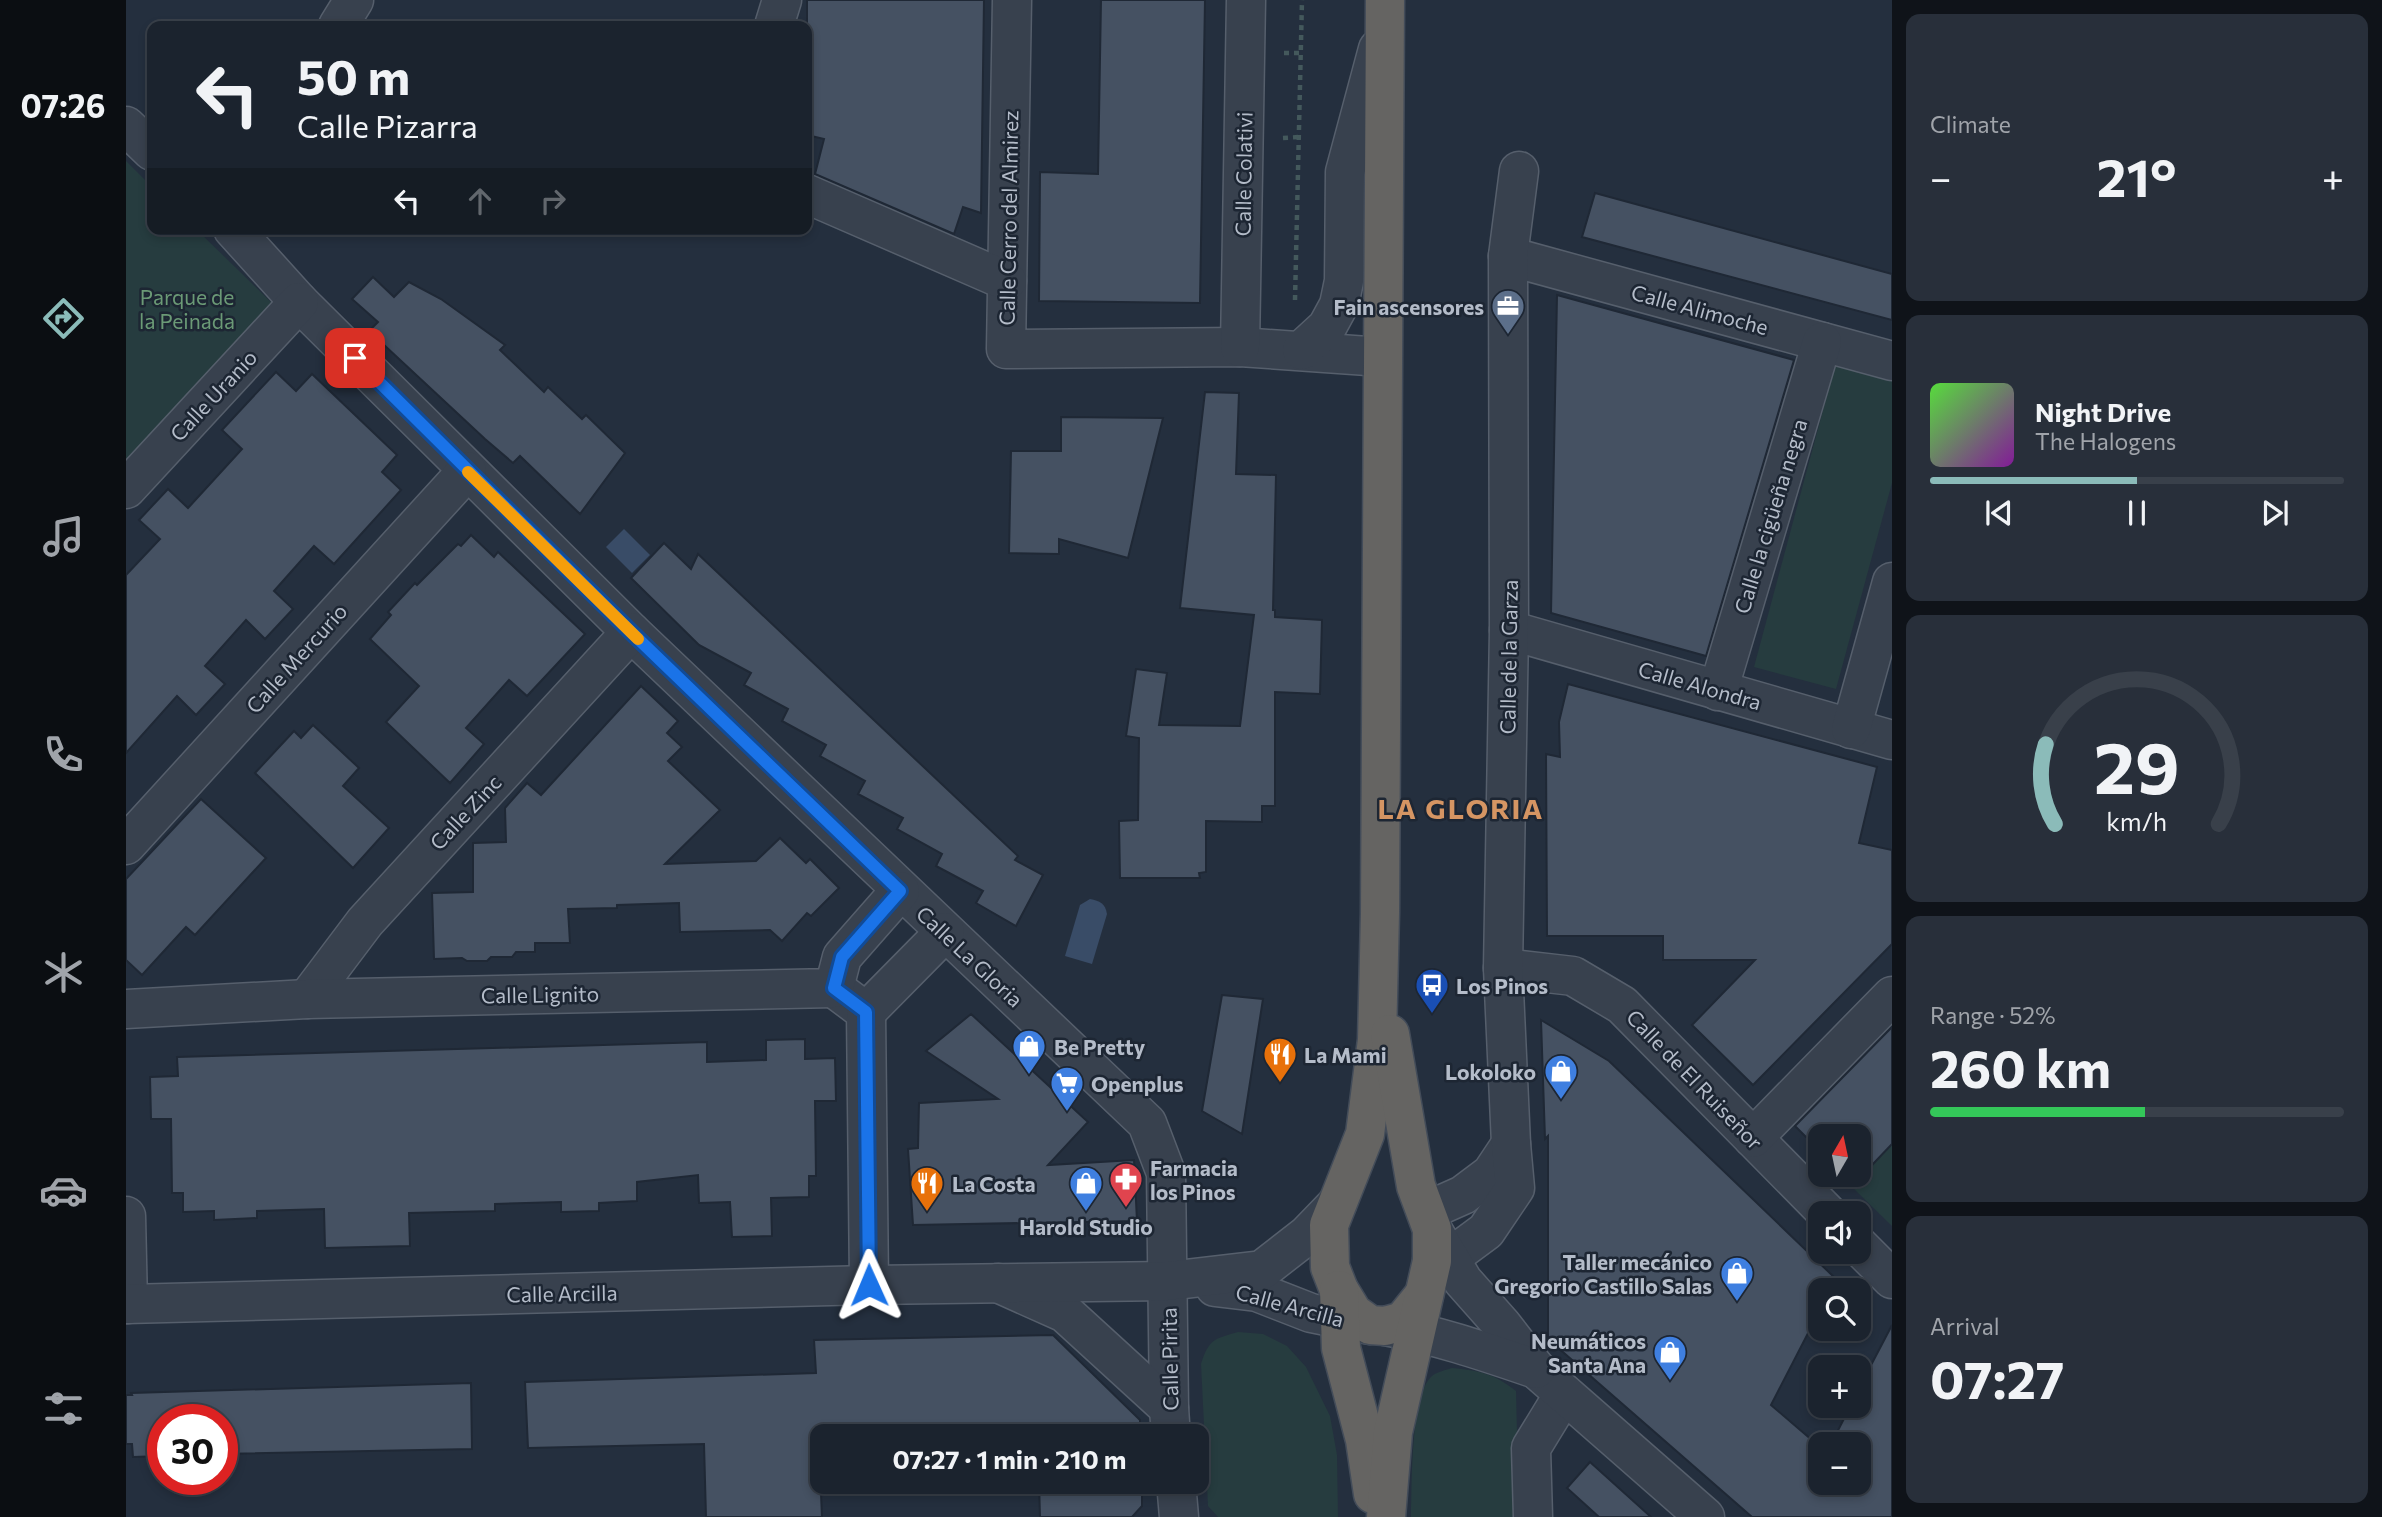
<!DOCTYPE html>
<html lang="en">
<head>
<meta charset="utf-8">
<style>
	body { margin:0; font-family:Commissioner,sans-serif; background:#282f3a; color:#f1f3f6; height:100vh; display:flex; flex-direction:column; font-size:26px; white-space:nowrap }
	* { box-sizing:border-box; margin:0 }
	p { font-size:23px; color:#a0a4aa }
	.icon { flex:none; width:38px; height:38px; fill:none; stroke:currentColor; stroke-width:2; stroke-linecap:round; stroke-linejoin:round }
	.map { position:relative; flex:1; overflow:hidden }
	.drawer { display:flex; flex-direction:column; gap:14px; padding:14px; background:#0f1319; width:490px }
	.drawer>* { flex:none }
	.top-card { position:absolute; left:21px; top:21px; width:665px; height:214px; border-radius:14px; box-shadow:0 4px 10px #0003,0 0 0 2px #39404a; background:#1b232e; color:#f1f3f6; overflow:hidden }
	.needle { width:46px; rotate:9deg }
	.fabs { position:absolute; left:1682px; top:1124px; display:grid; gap:14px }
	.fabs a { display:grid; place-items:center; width:63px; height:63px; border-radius:14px; background:#1b232e; box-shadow:0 4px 10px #0003,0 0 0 2px #39404a; font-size:35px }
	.speed { position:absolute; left:21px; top:1404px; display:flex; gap:14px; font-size:35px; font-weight:700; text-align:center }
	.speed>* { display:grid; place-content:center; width:91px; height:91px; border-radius:50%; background:#1b232e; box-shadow:0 4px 10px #0003,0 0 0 2px #39404a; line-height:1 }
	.speed .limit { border:10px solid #d22; background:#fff; color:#111 }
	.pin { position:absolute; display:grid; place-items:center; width:60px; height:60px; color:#fff; margin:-30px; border-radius:14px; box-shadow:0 4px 10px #0006 }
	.me { position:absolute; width:77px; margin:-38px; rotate:359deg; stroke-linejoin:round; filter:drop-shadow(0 0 5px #0008) }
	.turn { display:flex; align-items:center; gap:24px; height:147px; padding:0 35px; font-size:32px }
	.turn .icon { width:91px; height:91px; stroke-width:2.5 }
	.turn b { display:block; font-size:49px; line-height:60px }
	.lanes { display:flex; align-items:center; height:66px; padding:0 35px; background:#0003; justify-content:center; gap:35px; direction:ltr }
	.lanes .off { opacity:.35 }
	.big { font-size:52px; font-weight:700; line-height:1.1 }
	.drawer .card { flex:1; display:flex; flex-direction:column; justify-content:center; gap:10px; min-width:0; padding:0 24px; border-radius:14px; background:#282f3a }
	.drawer .dial { align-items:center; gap:0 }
	.dial svg { height:182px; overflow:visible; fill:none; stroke:#39404a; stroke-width:7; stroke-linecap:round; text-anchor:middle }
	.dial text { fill:#f1f3f6; stroke:none }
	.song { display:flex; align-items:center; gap:21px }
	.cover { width:84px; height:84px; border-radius:10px; background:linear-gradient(135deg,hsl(110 70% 55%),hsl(290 70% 35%)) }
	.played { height:7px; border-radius:4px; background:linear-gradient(90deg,#8bbbb9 50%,#39404a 50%) }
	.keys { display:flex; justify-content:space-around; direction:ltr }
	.heat { display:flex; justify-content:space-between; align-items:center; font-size:38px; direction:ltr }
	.charge { height:10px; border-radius:5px; background:linear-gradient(90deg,#34c759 52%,#39404a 0) }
	.trip { position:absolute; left:684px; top:1424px; width:399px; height:70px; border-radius:14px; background:#1b232e; box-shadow:0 4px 10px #0003,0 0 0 2px #39404a; font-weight:700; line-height:70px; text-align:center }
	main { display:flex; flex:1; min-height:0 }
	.tabs { display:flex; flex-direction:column; width:126px; justify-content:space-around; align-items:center; background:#0b0e12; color:#a0a4aa }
	.tabs .icon { width:49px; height:49px }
	.tabs .on { color:#8bbbb9 }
	.tabs b { font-size:32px; color:#f1f3f6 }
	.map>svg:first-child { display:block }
	.green { fill:#263c3f }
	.water { fill:#394c67 }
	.building { fill:#455162; stroke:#1f2835; stroke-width:2 }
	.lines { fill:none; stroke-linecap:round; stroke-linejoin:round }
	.minor-casing { stroke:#565f6c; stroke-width:41 }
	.tertiary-casing { stroke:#565f6c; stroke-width:41 }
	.trunk-casing { stroke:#434c59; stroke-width:41 }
	.path { stroke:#44595c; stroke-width:4.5; stroke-dasharray:5 5; stroke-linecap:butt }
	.minor { stroke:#38414e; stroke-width:38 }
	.tertiary { stroke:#38414e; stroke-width:38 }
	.trunk { stroke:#656462; stroke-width:38 }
	.route-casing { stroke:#114b97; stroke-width:18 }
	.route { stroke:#1a73e8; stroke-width:12 }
	.slow { stroke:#f59e0b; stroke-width:12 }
	.labels { text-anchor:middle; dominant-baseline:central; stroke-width:5; stroke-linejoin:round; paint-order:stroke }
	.street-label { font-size:21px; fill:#b4bcc9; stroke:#1d2633 }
	.park-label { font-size:21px; fill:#6b9a76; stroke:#1d2633 }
	.poi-label { font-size:21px; font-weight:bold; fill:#b4bcc9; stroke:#1d2633; text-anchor:start }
	.district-label { font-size:28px; font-weight:bold; letter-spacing:2px; fill:#d59563; stroke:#1d2633 }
</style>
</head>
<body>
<main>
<nav class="tabs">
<b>07:26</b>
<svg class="icon on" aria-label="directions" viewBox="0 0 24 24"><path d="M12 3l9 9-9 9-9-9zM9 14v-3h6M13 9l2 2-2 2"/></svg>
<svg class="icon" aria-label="music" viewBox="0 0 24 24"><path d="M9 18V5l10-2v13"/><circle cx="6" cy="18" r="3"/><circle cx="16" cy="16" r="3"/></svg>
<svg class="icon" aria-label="phone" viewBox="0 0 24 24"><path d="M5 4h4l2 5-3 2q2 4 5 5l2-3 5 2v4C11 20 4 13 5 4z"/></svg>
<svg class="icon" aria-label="climate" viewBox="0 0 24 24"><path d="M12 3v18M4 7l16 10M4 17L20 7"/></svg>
<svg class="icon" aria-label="car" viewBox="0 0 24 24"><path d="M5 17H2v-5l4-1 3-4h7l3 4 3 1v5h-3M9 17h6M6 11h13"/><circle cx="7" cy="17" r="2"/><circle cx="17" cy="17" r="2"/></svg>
<svg class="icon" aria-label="filters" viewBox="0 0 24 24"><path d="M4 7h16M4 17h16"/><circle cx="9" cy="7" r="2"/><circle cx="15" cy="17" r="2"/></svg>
</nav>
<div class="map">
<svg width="1766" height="1517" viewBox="0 0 1766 1517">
	<rect width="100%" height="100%" fill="#242f3e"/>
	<g class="green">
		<polygon points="0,161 26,187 26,229 70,229 148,305 0,462"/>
		<polygon points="1710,362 1766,377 1766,483 1710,689 1628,667"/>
		<polygon points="1766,1141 1766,1226 1723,1184"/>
		<path d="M 1112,1332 L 1137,1334 L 1161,1346 L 1180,1367 L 1204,1416 L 1211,1455 L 1212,1517 L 1092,1517 L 1082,1506 L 1075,1364 C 1083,1339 1088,1339 1112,1332 Z"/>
		<path d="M 1326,1368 C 1354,1371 1367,1373 1390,1391 L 1393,1517 L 1285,1517 C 1286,1488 1284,1394 1306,1376 C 1311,1372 1320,1370 1326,1368 Z"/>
	</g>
	<g class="water">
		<polygon points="498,529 524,555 506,573 480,547"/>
		<path d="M 964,899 C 974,901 979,903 981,914 L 966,964 L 939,956 L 954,905 Z"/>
	</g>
	<g class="building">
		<polygon points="681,0 858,0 855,213 837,207 828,234 689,174 698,139 681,135"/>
		<polygon points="975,0 1079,0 1074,303 913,301 914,172 972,174"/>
		<polygon points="1469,193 1766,274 1766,320 1456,237"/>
		<polygon points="247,277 268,297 283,282 315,299 379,345 374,350 418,392 422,387 456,419 460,415 499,453 454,514 394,456 387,463 359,439 243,331 252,322 226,299"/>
		<polygon points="1431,295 1668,360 1580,656 1425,613"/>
		<polygon points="150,372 170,391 186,374 271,455 256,472 275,490 208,564 188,546 148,591 167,609 139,639 120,620 79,666 99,684 70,715 51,696 0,753 0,575 34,539 13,520 42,489 62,508 116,449 96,430"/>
		<polygon points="1079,392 1113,393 1110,474 1150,475 1147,610 1149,610 1149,617 1196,620 1194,694 1149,692 1149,806 1136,806 1136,822 1080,821 1080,872 1073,873 1074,878 994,878 993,821 1012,820 1013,738 1000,736 1010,669 1041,673 1033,725 1114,726 1128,615 1054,608"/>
		<polygon points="935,417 1037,418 1002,558 933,539 933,554 883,553 885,451 935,451"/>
		<polygon points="345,535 368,557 372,552 459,634 401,696 383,680 340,728 358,744 324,783 260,722 293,686 244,639 265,615 262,612 289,583 291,585 332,544 335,546"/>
		<polygon points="538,543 565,569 572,554 892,856 889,860 917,875 890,926 850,903 857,891 810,866 816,854 771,829 777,818 732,794 739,781 694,756 700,745 656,721 662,709 618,685 625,673 573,645 505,578"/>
		<polygon points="1442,684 1751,767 1733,843 1766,850 1766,944 1627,1085 1566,1025 1629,960 1537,960 1537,936 1421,936 1420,754 1434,757 1433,722"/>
		<polygon points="515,686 552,721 541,733 556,747 542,761 594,810 539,864 630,861 654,838 680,863 684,859 713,888 685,916 681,913 656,941 644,930 554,932 553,903 491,905 491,908 442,909 444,943 409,943 409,952 390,952 386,957 365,957 361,961 341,961 336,958 308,959 306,893 347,892 347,843 380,842 379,808 401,783 415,795"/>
		<polygon points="187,725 233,768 217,786 263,828 227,868 129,773 168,731 175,738"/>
		<polygon points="75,799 140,858 69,935 60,927 16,975 0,960 0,879"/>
		<polygon points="1096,995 1137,999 1116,1134 1076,1111"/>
		<polygon points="845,1014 962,1122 922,1165 1008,1160 1011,1221 787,1225 782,1149 792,1148 793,1103 872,1099 800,1051"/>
		<polygon points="1415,1020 1483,1061 1710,1279 1704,1290 1694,1290 1694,1310 1645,1405 1694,1447 1694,1482 1732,1482 1732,1444 1705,1444 1725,1405 1732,1405 1732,1390 1766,1325 1766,1517 1626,1517 1422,1339 1422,1136 1419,1139"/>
		<polygon points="1766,1027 1766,1144 1728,1184 1718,1174 1732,1174 1732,1136 1694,1136 1694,1151 1669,1126"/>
		<polygon points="679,1039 679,1059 709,1058 710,1101 689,1101 690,1176 683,1176 683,1197 645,1198 646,1236 606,1237 604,1202 573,1203 572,1175 511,1182 511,1201 473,1203 473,1211 435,1212 435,1202 369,1204 369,1211 283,1213 284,1246 199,1248 198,1209 131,1211 131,1218 88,1220 88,1211 57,1212 57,1193 46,1193 45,1119 25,1119 24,1077 52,1076 51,1057 581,1042 581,1062 640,1060 640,1040"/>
		<polygon points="927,1335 1014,1420 1014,1437 696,1437 696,1469 694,1469 696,1517 580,1517 578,1444 402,1448 399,1382 690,1373 688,1340"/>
		<polygon points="345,1383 346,1449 96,1454 96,1419 37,1419 37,1456 7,1457 6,1444 0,1444 0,1395 6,1395 5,1393"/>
		<polygon points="1464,1462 1525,1517 1473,1517 1441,1488"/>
		<polygon points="913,1482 1016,1482 1016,1506 1006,1517 914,1517"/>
	</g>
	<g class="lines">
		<defs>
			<g id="minor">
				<polyline points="886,0 880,349 1114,347 1256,357"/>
				<polyline points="212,26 228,0"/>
				<polyline points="648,26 656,0"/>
				<polyline points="0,126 26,151"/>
				<polyline points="681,194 881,281"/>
				<polyline points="107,229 173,302 505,632 1021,1123 1040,1173 1043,1408 1045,1437"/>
				<polyline points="1382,256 1766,361"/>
				<polyline points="1114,347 1120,0"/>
				<polyline points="1176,350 1201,327 1213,305 1218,281 1219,172 1252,49"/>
				<polyline points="0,489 173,302"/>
				<polyline points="1383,630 1766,740"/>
				<polyline points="1592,691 1696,342"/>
				<polyline points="1725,729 1766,582"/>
				<polyline points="0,845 341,471"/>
				<polyline points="1377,968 1447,976 1496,1005 1701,1213"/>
				<polyline points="708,988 740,1012 743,1285"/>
				<polyline points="181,999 239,922 505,632"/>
				<polyline points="0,1009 181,999 708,988 716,957 774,891"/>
				<polyline points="740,1012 819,932"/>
				<polyline points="1627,1138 1766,996"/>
				<polyline points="1301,1211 1337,1195 1365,1174 1385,1144"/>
				<polyline points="0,1216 2,1304"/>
				<polyline points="1732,1245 1766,1279"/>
				<polyline points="1306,1261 1337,1248 1360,1231 1389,1188 1385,1144 1377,968 1383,630 1382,256 1393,171"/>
				<polyline points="872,1283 939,1313 1043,1408"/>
				<polyline points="1050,1482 1053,1517"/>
				<polyline points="1407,1517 1405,1448 1438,1394"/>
			</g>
			<g id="tertiary">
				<polyline points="1306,1229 1337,1281 1376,1325 1410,1369 1579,1517"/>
				<polyline points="1089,1287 1131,1292 1185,1313 1244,1325"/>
				<polyline points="0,1304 743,1285 1042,1281 1136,1270 1181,1235 1211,1204"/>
				<path d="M 1259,1326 C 1311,1335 1360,1352 1410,1369"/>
			</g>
			<g id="trunk">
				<polyline points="1259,0 1254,913 1251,1040 1239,1134 1203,1225 1204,1267 1213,1290 1227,1313 1244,1325 1259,1326 1277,1321 1298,1295"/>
				<polyline points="1213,1290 1215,1348 1239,1440 1247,1494"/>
				<polyline points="1260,1517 1267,1432 1306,1261 1306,1229 1290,1186 1264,1034"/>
			</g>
		</defs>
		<use href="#minor" class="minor-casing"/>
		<use href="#tertiary" class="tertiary-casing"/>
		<use href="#trunk" class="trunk-casing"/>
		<g class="path">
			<polyline points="1158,53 1175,53"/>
			<polyline points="1157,138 1173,137"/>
			<polyline points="1169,300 1176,0"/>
		</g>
		<use href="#minor" class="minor"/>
		<use href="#tertiary" class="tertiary"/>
		<use href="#trunk" class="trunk"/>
	</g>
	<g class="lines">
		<defs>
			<polyline id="route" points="229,358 505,632 774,891 716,957 708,988 740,1012 743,1285"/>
		</defs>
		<use href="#route" class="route-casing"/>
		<use href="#route" class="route"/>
		<polyline class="slow" points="342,472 512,639"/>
	</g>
	<defs>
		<symbol id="office-pin" viewBox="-11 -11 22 30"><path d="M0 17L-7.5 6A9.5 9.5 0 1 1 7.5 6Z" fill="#5c6f8a" stroke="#1d2633"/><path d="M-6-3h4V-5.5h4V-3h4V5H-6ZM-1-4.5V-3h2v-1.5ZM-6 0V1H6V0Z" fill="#fff"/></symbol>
		<symbol id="bus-pin" viewBox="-11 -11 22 30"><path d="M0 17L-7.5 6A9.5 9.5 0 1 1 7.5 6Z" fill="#1a4fb4" stroke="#1d2633"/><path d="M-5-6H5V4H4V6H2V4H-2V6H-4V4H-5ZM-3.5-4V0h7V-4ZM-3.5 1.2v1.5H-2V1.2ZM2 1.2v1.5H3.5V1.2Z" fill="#fff"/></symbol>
		<symbol id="shop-pin" viewBox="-11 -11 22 30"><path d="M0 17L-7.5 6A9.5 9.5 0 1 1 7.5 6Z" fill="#3f7fe0" stroke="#1d2633"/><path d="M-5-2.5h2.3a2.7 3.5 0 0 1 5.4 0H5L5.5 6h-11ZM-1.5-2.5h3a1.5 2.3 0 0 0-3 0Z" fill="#fff"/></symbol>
		<symbol id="restaurant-pin" viewBox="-11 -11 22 30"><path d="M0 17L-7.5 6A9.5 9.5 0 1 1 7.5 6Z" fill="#e8710a" stroke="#1d2633"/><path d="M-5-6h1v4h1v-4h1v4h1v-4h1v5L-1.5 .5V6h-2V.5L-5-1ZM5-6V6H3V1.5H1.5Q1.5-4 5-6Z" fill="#fff"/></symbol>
		<symbol id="supermarket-pin" viewBox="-11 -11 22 30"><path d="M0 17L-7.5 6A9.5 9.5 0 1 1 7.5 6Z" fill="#3f7fe0" stroke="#1d2633"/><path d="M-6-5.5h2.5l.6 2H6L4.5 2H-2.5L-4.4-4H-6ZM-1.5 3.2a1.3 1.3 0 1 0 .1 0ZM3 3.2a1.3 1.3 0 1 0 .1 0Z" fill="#fff"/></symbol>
		<symbol id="pharmacy-pin" viewBox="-11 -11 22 30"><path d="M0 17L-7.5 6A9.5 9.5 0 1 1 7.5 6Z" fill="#e0444e" stroke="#1d2633"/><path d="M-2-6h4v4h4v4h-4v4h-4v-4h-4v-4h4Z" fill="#fff"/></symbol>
	</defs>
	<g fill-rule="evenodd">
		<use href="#office-pin" x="1363" y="287" width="38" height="52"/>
		<use href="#bus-pin" x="1287" y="966" width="38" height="52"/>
		<use href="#shop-pin" x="884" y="1027" width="38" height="52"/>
		<use href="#restaurant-pin" x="1135" y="1035" width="38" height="52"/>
		<use href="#shop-pin" x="1416" y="1052" width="38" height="52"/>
		<use href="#supermarket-pin" x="922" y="1064" width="38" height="52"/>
		<use href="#pharmacy-pin" x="981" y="1160" width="38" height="52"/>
		<use href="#restaurant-pin" x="782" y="1164" width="38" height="52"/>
		<use href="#shop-pin" x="941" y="1164" width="38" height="52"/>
		<use href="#shop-pin" x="1592" y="1254" width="38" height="52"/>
		<use href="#shop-pin" x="1525" y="1333" width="38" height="52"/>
	</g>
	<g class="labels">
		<g class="street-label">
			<text transform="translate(1117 174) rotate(-89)">Calle Colativi</text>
			<text transform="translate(882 218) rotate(-89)">Calle Cerro del Almirez</text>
			<text transform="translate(1574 309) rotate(15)">Calle Alimoche</text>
			<text transform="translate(87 395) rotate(-47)">Calle Uranio</text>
			<text transform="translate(1644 516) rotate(-73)">Calle la cigüeña negra</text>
			<text transform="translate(1382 657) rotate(-89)">Calle de la Garza</text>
			<text transform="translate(170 658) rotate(-48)">Calle Mercurio</text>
			<text transform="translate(1574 685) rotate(16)">Calle Alondra</text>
			<text transform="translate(339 812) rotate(-47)">Calle Zinc</text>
			<text transform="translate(844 956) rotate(43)">Calle La Gloria</text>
			<text transform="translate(414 994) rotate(-1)">Calle Lignito</text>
			<text transform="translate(1569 1079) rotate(46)">Calle de El Ruiseñor</text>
			<text transform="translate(436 1293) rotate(-1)">Calle Arcilla</text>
			<text transform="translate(1164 1305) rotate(15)">Calle Arcilla</text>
			<text transform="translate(1043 1359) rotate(-91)">Calle Pirita</text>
		</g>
		<g class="park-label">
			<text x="61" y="296">Parque de<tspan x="61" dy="24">la Peinada</tspan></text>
		</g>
		<g class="poi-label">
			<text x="1358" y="306" text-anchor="end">Fain ascensores</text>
			<text x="1330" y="985">Los Pinos</text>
			<text x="928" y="1046">Be Pretty</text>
			<text x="1178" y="1054">La Mami</text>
			<text x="1410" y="1071" text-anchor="end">Lokoloko</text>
			<text x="965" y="1083">Openplus</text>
			<text x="1024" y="1167">Farmacia<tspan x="1024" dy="24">los Pinos</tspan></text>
			<text x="826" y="1183">La Costa</text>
			<text x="960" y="1226" text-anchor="middle">Harold Studio</text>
			<text x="1586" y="1261" text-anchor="end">Taller mecánico<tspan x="1586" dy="24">Gregorio Castillo Salas</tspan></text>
			<text x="1520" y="1340" text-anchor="end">Neumáticos<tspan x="1520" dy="24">Santa Ana</tspan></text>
		</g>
		<g class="district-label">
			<text x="1335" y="808">LA GLORIA</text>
		</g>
	</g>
</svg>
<div class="fabs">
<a><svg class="needle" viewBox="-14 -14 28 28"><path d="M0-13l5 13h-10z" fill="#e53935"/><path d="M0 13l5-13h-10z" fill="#a0a4aa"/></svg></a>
<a><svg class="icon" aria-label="sound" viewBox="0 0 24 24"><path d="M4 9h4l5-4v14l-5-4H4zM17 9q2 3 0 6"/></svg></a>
<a><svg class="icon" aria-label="search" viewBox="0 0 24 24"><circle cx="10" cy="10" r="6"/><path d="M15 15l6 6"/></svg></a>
<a>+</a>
<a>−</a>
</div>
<div class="speed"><div class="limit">30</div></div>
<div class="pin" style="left:229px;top:358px;background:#d93025"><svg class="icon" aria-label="arrive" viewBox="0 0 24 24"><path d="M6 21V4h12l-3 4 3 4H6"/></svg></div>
<svg class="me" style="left:743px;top:1285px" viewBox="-20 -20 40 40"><path d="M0-17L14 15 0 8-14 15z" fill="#1a73e8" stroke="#fff" stroke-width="4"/></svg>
<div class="trip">07:27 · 1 min · 210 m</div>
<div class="top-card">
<div class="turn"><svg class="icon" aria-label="left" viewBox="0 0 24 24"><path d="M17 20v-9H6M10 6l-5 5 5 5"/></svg><div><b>50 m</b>Calle Pizarra</div></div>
<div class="lanes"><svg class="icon" aria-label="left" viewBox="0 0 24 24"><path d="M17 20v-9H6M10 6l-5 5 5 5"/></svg><svg class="icon off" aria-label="ahead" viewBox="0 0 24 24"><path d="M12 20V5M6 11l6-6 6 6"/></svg><svg class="icon off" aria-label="right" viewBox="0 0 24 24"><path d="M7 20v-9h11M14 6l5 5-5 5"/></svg></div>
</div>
</div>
<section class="drawer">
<div class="card"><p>Climate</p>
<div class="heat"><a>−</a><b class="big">21°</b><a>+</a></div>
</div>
<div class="card">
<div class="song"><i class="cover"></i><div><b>Night Drive</b><p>The Halogens</p></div></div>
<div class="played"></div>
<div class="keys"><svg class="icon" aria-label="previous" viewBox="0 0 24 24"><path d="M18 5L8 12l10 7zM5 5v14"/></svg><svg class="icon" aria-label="pause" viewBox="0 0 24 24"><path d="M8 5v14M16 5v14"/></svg><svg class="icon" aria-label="next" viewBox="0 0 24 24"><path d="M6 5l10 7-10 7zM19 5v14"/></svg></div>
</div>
<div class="card dial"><svg viewBox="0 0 100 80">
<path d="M14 69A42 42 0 1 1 86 69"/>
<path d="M14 69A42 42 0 0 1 10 34" stroke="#8bbbb9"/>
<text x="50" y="56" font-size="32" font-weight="700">29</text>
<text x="50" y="72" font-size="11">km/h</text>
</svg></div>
<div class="card"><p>Range · 52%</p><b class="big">260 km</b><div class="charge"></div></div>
<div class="card"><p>Arrival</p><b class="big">07:27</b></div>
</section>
</main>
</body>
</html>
